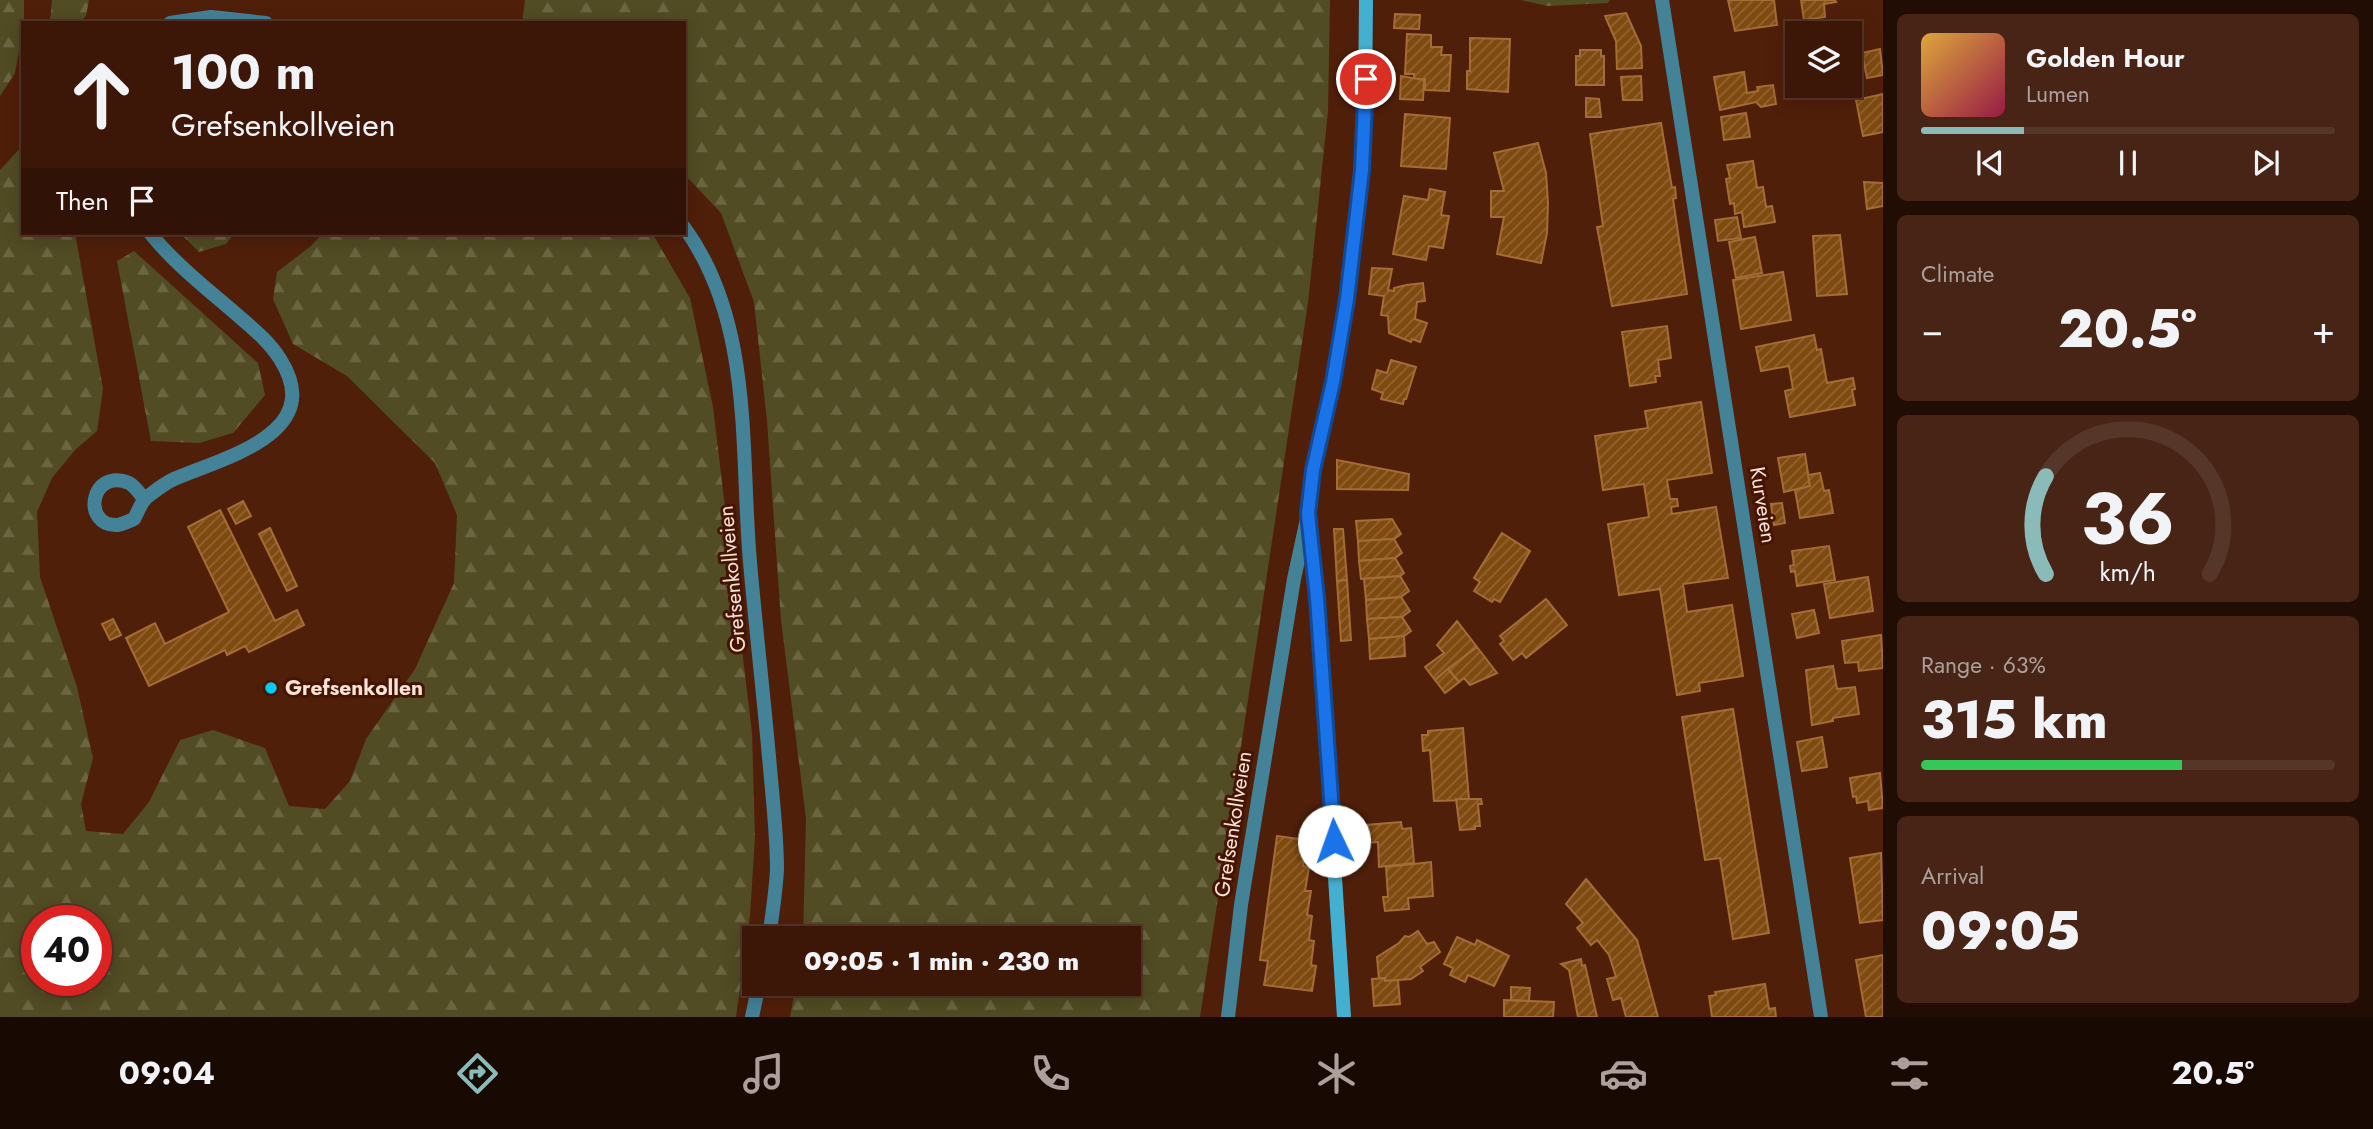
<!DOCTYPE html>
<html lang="en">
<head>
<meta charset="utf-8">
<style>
	body { margin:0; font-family:Jost,sans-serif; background:#472416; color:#f1f3f6; height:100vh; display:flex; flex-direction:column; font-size:26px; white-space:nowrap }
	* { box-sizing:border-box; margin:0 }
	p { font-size:23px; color:#ac9f9c }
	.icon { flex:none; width:38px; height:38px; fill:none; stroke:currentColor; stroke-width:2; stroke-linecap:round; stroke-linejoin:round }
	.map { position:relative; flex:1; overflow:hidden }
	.details { display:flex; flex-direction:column; gap:14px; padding:14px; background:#210d04; width:490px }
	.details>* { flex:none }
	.top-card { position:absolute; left:21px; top:21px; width:665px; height:214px; border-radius:0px; box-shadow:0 4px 18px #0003,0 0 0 2px #553629; background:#3c1708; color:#f1f3f6; overflow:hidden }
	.buttons { position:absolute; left:1785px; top:21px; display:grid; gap:14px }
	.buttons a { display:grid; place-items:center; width:77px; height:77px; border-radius:0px; background:#3c1708; box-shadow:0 4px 18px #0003,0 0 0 2px #553629; font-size:35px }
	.speed { position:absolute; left:21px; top:905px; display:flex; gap:14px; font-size:35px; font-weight:700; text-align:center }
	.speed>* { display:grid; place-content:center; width:91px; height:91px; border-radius:50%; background:#3c1708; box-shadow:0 4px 18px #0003,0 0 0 2px #553629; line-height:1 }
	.speed .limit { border:10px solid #d22; background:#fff; color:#111 }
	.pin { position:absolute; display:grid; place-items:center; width:60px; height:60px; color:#fff; margin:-30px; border:4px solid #fff; border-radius:50%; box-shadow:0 2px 7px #0007 }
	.me { position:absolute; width:77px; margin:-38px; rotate:357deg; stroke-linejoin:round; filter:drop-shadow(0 0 5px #0008) }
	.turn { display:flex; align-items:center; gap:24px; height:147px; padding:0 35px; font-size:32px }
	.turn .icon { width:91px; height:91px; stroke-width:2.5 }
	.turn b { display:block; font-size:49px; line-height:60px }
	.then { display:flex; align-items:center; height:66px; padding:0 35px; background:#0003; gap:14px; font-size:26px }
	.big { font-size:52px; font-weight:800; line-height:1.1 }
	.details .tile { flex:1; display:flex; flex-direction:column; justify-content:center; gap:10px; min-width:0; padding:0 24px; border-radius:10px; background:#472416 }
	.details .dial { align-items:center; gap:0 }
	.dial svg { height:182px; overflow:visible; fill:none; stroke:#553629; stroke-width:7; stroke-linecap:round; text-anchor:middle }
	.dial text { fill:#f1f3f6; stroke:none }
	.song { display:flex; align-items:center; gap:21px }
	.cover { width:84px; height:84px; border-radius:10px; background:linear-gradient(135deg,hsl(40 70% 55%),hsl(340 70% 35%)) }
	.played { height:7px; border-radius:4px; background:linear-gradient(90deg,#8bbbb9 25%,#553629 25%) }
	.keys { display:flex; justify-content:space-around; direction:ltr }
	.heat { display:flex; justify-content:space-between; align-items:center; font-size:38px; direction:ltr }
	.charge { height:10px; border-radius:5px; background:linear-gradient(90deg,#34c759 63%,#553629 0) }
	.trip { position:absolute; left:742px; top:926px; width:399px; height:70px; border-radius:0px; background:#3c1708; box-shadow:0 4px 18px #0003,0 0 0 2px #553629; font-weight:800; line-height:70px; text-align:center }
	.dock { display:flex; height:112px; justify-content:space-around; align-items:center; background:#180903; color:#ac9f9c }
	.dock .icon { width:49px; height:49px }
	.dock .active { color:#8bbbb9 }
	.dock b { font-size:32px; color:#f1f3f6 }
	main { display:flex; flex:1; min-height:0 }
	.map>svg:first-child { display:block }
	.forest { fill:url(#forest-firs); fill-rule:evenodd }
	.building { fill:url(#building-hatch); stroke:#a46c36; stroke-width:2 }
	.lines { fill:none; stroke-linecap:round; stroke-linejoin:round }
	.street { stroke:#448297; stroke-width:14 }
	.secondary { stroke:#44b0d1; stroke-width:14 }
	.route-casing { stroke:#114b97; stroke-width:18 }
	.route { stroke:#1a73e8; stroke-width:12 }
	.poi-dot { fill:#03cbf9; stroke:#451501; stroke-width:2.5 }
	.labels { text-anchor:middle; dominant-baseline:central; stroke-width:6; stroke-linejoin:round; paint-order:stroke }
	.street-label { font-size:21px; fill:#fce3da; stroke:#451501 }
	.poi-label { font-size:21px; font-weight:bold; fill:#fce3da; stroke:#451501; text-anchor:start }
</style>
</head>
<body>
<main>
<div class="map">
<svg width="1883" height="1017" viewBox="0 0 1883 1017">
	<defs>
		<pattern id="forest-firs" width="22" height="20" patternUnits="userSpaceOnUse" patternTransform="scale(1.75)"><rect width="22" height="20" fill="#514c23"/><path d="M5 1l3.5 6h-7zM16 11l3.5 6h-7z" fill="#6b6642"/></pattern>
		<pattern id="building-hatch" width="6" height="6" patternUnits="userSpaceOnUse" patternTransform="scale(1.75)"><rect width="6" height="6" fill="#7f4a10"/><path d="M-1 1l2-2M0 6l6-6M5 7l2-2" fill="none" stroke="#926432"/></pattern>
	</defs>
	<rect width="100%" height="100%" fill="#501f0a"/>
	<g class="forest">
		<polygon points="0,0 24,0 24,23 15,73 0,96"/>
		<polygon points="52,0 89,0 86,16 78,23 50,21"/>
		<polygon points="525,0 1330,0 1328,111 1308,303 1200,1017 790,1017 796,984 1129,984 1129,938 803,938 806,818 781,620 767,421 754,302 721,213 684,174 684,23 522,23"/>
		<polygon points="1521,0 1610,0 1608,3 1548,6"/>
		<path d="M 23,145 L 23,233 L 75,233 L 103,389 L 97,431 L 75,450 L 52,478 L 37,512 L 40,577 L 77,687 L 93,758 L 81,804 L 86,831 L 123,834 L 149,802 L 180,740 L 213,730 L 265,748 L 289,806 L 325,809 L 350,781 L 366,739 L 415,669 L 454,583 L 457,515 L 435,463 L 347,376 L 293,344 L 273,299 L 277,272 L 311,246 L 323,233 L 652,233 L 690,298 L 713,407 L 752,733 L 755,837 L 750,915 L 736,1017 L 0,1017 L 0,170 ZM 96,920 L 96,980 L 37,980 L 37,920 Z"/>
		<polygon points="180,233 235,233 226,244 199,252"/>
		<polygon points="134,251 258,363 265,395 233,433 199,443 151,441 117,261"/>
	</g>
	<g class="building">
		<polygon points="1728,0 1774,0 1777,25 1735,31"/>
		<polygon points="1801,0 1835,0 1836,2 1824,4 1825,17 1804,20"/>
		<polygon points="1626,13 1641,46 1642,68 1617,69 1616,41 1605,16"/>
		<polygon points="1395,14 1420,15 1419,29 1394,28"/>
		<polygon points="1407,34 1431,35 1431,47 1442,47 1441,55 1451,55 1449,91 1425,90 1425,79 1414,79 1414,74 1405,74"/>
		<polygon points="1470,38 1510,39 1508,92 1467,89 1467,71 1470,71"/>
		<polygon points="1880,49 1883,75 1867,78 1862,53"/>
		<polygon points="1580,50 1601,50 1601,56 1604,56 1604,85 1576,85 1576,56 1580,56"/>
		<polygon points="1744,72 1747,93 1758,91 1757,87 1773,85 1776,104 1761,107 1756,102 1720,110 1714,77"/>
		<polygon points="1401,76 1424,80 1423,100 1400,99"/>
		<polygon points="1641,76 1642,100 1623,100 1621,77"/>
		<polygon points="1883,94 1883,132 1863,136 1856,100"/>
		<polygon points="1586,98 1599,99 1601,117 1586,117"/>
		<polygon points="1746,113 1750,137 1724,140 1721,117"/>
		<polygon points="1405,114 1450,118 1446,169 1401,166"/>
		<polygon points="1661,123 1672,188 1675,187 1676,198 1673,199 1687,294 1612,306 1597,227 1603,226 1590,134"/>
		<polygon points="1538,143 1546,173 1548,203 1547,233 1541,263 1497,254 1504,217 1491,217 1491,191 1504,191 1494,153"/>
		<polygon points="1753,161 1757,188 1763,187 1766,207 1772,206 1775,222 1744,227 1742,212 1735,214 1734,203 1730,204 1726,179 1730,178 1727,165"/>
		<polygon points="1864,182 1883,183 1883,206 1867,209"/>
		<polygon points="1430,189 1445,192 1441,215 1449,216 1443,248 1429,246 1426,260 1393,254 1404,196 1428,200"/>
		<polygon points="1737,217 1741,238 1718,241 1715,220"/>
		<polygon points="1840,235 1847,294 1817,296 1813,236"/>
		<polygon points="1755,237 1762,273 1736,278 1729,242"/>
		<polygon points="1372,268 1392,269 1388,290 1394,291 1394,288 1406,285 1423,283 1425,301 1417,302 1415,319 1427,323 1420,342 1412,339 1411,342 1389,333 1388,316 1381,315 1384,296 1369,294"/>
		<polygon points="1783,272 1791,320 1741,329 1733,280"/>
		<polygon points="1667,326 1671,358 1658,360 1660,376 1655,376 1656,382 1630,386 1622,332"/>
		<polygon points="1814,335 1817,350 1821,349 1827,383 1853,378 1855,389 1852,390 1855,405 1790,417 1785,391 1793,389 1789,366 1761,371 1756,347"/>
		<polygon points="1391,360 1416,367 1406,399 1404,399 1403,404 1381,399 1383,393 1372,389 1377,370 1387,373"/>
		<polygon points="1701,402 1712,473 1667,480 1670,499 1677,499 1678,506 1671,507 1672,514 1716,507 1728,578 1683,584 1687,612 1732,605 1743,676 1699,683 1700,691 1677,695 1660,589 1619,595 1608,524 1649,517 1644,484 1603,490 1595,436 1648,428 1645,411"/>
		<polygon points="1805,454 1810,486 1784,492 1778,458"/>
		<polygon points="1337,460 1409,474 1408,490 1337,489"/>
		<polygon points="1820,473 1824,491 1829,490 1833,513 1800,518 1795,490 1810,486 1808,475"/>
		<polygon points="243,501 251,516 236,524 228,509"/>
		<polygon points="1782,503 1785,523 1774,525 1771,504"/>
		<polygon points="220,510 275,621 297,610 304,625 249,652 245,646 227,655 225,650 149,686 126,638 155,623 165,644 229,612 188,527"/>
		<polygon points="1392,519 1401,534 1394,539 1358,541 1356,521"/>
		<polygon points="270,528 297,586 287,591 259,534"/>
		<polygon points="1334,529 1343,529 1347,580 1337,581"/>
		<polygon points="1502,533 1530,551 1500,602 1494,599 1492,602 1474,591 1480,582 1474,578"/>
		<polygon points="1394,539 1402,553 1395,558 1359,561 1358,541"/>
		<polygon points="1829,546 1835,580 1797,586 1795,571 1791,572 1790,566 1794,565 1792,551"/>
		<polygon points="1395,558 1404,573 1400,576 1361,579 1359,561"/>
		<polygon points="1400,576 1409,591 1401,597 1366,600 1364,579"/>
		<polygon points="1868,577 1873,611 1830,618 1824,584"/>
		<polygon points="1347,580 1351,640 1341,641 1337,581"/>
		<polygon points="1401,597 1410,611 1402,617 1367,619 1366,600"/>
		<polygon points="1546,599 1567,625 1526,658 1522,653 1513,660 1500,644 1504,641 1500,636"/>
		<polygon points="1814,610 1819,633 1797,638 1792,614"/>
		<polygon points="1402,617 1411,631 1404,636 1369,639 1367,619"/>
		<polygon points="113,619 121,635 110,640 102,624"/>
		<polygon points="1457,621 1477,647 1435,680 1425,667 1444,653 1437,645"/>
		<polygon points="1881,635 1883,668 1859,671 1858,662 1845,663 1842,641"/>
		<polygon points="1404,636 1405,656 1370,659 1369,639"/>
		<polygon points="1477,647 1497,673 1470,685 1464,678 1459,682 1448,669"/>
		<polygon points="1833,666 1837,689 1855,687 1859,714 1833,718 1833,721 1812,725 1806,670"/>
		<polygon points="1448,669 1459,682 1445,693 1435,680"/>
		<polygon points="1733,709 1769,933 1733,939 1720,858 1705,860 1682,717"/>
		<polygon points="1463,728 1469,800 1434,801 1430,750 1423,751 1422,735 1428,735 1428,731"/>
		<polygon points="1822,737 1827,767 1802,771 1797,742"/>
		<polygon points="1880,773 1883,808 1869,810 1868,801 1857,803 1856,796 1853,797 1850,778"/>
		<polygon points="1456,799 1481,799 1482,804 1478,804 1480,826 1475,826 1475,829 1460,830"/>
		<polygon points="1401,822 1402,829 1411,828 1414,863 1379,867 1378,842 1366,843 1365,825"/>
		<polygon points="1277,836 1307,840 1303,866 1309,867 1305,891 1311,891 1307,915 1312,916 1309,940 1314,941 1311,965 1316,966 1312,991 1264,985 1268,961 1260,960"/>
		<polygon points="1881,853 1883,920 1860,923 1850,858"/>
		<polygon points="1431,862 1433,896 1408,898 1409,909 1385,911 1383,897 1388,897 1386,867"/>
		<polygon points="1586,879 1637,940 1658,1017 1626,1017 1621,998 1613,1000 1607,979 1616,977 1609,955 1597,940 1591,945 1577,928 1583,923 1566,904"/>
		<polygon points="1418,931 1427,944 1434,942 1440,952 1420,967 1423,971 1411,979 1385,981 1385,978 1379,979 1377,957 1399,943 1405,936 1409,937"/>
		<polygon points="1457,937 1475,945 1477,940 1509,956 1494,986 1468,975 1465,982 1450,975 1453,968 1444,964"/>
		<polygon points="1883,955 1883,1017 1866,1017 1856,960"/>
		<polygon points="1581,959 1582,966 1585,965 1597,1017 1578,1017 1569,970 1561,964"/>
		<polygon points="1385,978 1385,981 1398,980 1400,1004 1374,1006 1372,979"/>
		<polygon points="1765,984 1769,1009 1775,1008 1776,1017 1712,1017 1709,996 1716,995 1715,992"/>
		<polygon points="1511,987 1530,988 1529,1001 1511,1000"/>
		<polygon points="1504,1000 1554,1002 1553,1017 1504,1017"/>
	</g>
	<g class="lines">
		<g class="street">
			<polyline points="1662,0 1821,1017"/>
			<polyline points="170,23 211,17 266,23"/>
			<path d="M 684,227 C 754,323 740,450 750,562 C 756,631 764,699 770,768 C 773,802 777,836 777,869 C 776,892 772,915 769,938"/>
			<path d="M 144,499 C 140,494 135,486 129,483 C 90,467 81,527 118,525 C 123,524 129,521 134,519 C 138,512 141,502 147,497 C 155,491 165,483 174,479 C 222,458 328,434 280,359 C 268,340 251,327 235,313 C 206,288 174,263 150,233"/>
			<polyline points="752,1017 759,984"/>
			<polyline points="1228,1017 1241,905 1294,579 1307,519"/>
		</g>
		<polyline class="secondary" points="1344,1017 1317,598 1308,514 1313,470 1333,382 1347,299 1357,220 1365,105 1366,0"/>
	</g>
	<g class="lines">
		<defs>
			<polyline id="route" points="1334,841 1317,598 1308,514 1313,470 1333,382 1347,299 1362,170 1366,79"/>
		</defs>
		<use href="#route" class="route-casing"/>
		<use href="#route" class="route"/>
	</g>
	<circle class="poi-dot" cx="271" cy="688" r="7"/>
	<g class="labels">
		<g class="street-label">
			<text transform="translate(1763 505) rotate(81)">Kurveien</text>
			<text transform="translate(732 579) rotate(-95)">Grefsenkollveien</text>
			<text transform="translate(1233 824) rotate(-81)">Grefsenkollveien</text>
		</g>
		<g class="poi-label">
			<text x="285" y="688">Grefsenkollen</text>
		</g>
	</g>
</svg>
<div class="buttons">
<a><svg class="icon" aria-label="layers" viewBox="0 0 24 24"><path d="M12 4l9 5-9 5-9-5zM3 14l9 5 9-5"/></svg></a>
</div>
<div class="speed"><div class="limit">40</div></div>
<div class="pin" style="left:1366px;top:79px;background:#d93025"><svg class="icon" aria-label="arrive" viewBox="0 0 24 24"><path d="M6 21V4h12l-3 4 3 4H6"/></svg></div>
<svg class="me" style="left:1334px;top:841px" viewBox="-20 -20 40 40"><circle r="19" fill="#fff"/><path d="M0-13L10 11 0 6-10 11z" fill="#1a73e8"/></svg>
<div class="trip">09:05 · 1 min · 230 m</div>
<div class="top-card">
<div class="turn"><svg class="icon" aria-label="ahead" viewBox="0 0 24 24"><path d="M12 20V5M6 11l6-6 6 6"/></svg><div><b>100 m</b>Grefsenkollveien</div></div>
<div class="then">Then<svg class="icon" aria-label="arrive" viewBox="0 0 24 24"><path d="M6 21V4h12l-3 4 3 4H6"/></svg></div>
</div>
</div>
<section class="details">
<div class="tile">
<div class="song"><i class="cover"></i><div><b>Golden Hour</b><p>Lumen</p></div></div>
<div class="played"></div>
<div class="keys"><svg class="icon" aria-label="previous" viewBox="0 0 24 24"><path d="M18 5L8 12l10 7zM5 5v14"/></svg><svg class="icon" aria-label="pause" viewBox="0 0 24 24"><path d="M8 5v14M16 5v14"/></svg><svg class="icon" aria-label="next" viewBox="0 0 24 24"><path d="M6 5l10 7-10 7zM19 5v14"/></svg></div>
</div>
<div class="tile"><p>Climate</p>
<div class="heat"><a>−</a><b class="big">20.5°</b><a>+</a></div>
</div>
<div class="tile dial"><svg viewBox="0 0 100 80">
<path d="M14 69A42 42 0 1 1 86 69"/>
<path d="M14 69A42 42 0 0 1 14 26" stroke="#8bbbb9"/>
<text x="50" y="56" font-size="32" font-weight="700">36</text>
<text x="50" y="72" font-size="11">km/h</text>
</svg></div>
<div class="tile"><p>Range · 63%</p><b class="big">315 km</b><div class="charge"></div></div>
<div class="tile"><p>Arrival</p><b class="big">09:05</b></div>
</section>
</main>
<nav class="dock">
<b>09:04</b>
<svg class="icon active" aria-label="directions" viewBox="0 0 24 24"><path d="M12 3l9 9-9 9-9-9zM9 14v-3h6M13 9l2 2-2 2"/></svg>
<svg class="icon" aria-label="music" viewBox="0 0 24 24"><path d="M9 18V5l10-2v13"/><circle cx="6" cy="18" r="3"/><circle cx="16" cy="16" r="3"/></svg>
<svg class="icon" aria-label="phone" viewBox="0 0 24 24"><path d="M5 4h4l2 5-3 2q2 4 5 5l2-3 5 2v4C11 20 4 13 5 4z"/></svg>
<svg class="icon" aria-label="climate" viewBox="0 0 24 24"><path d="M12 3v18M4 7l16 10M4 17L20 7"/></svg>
<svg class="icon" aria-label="car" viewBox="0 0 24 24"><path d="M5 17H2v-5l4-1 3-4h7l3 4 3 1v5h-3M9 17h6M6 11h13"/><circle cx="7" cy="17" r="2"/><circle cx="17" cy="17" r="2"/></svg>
<svg class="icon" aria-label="filters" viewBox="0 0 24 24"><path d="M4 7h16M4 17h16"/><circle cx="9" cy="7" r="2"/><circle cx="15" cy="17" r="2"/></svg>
<b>20.5°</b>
</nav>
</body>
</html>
